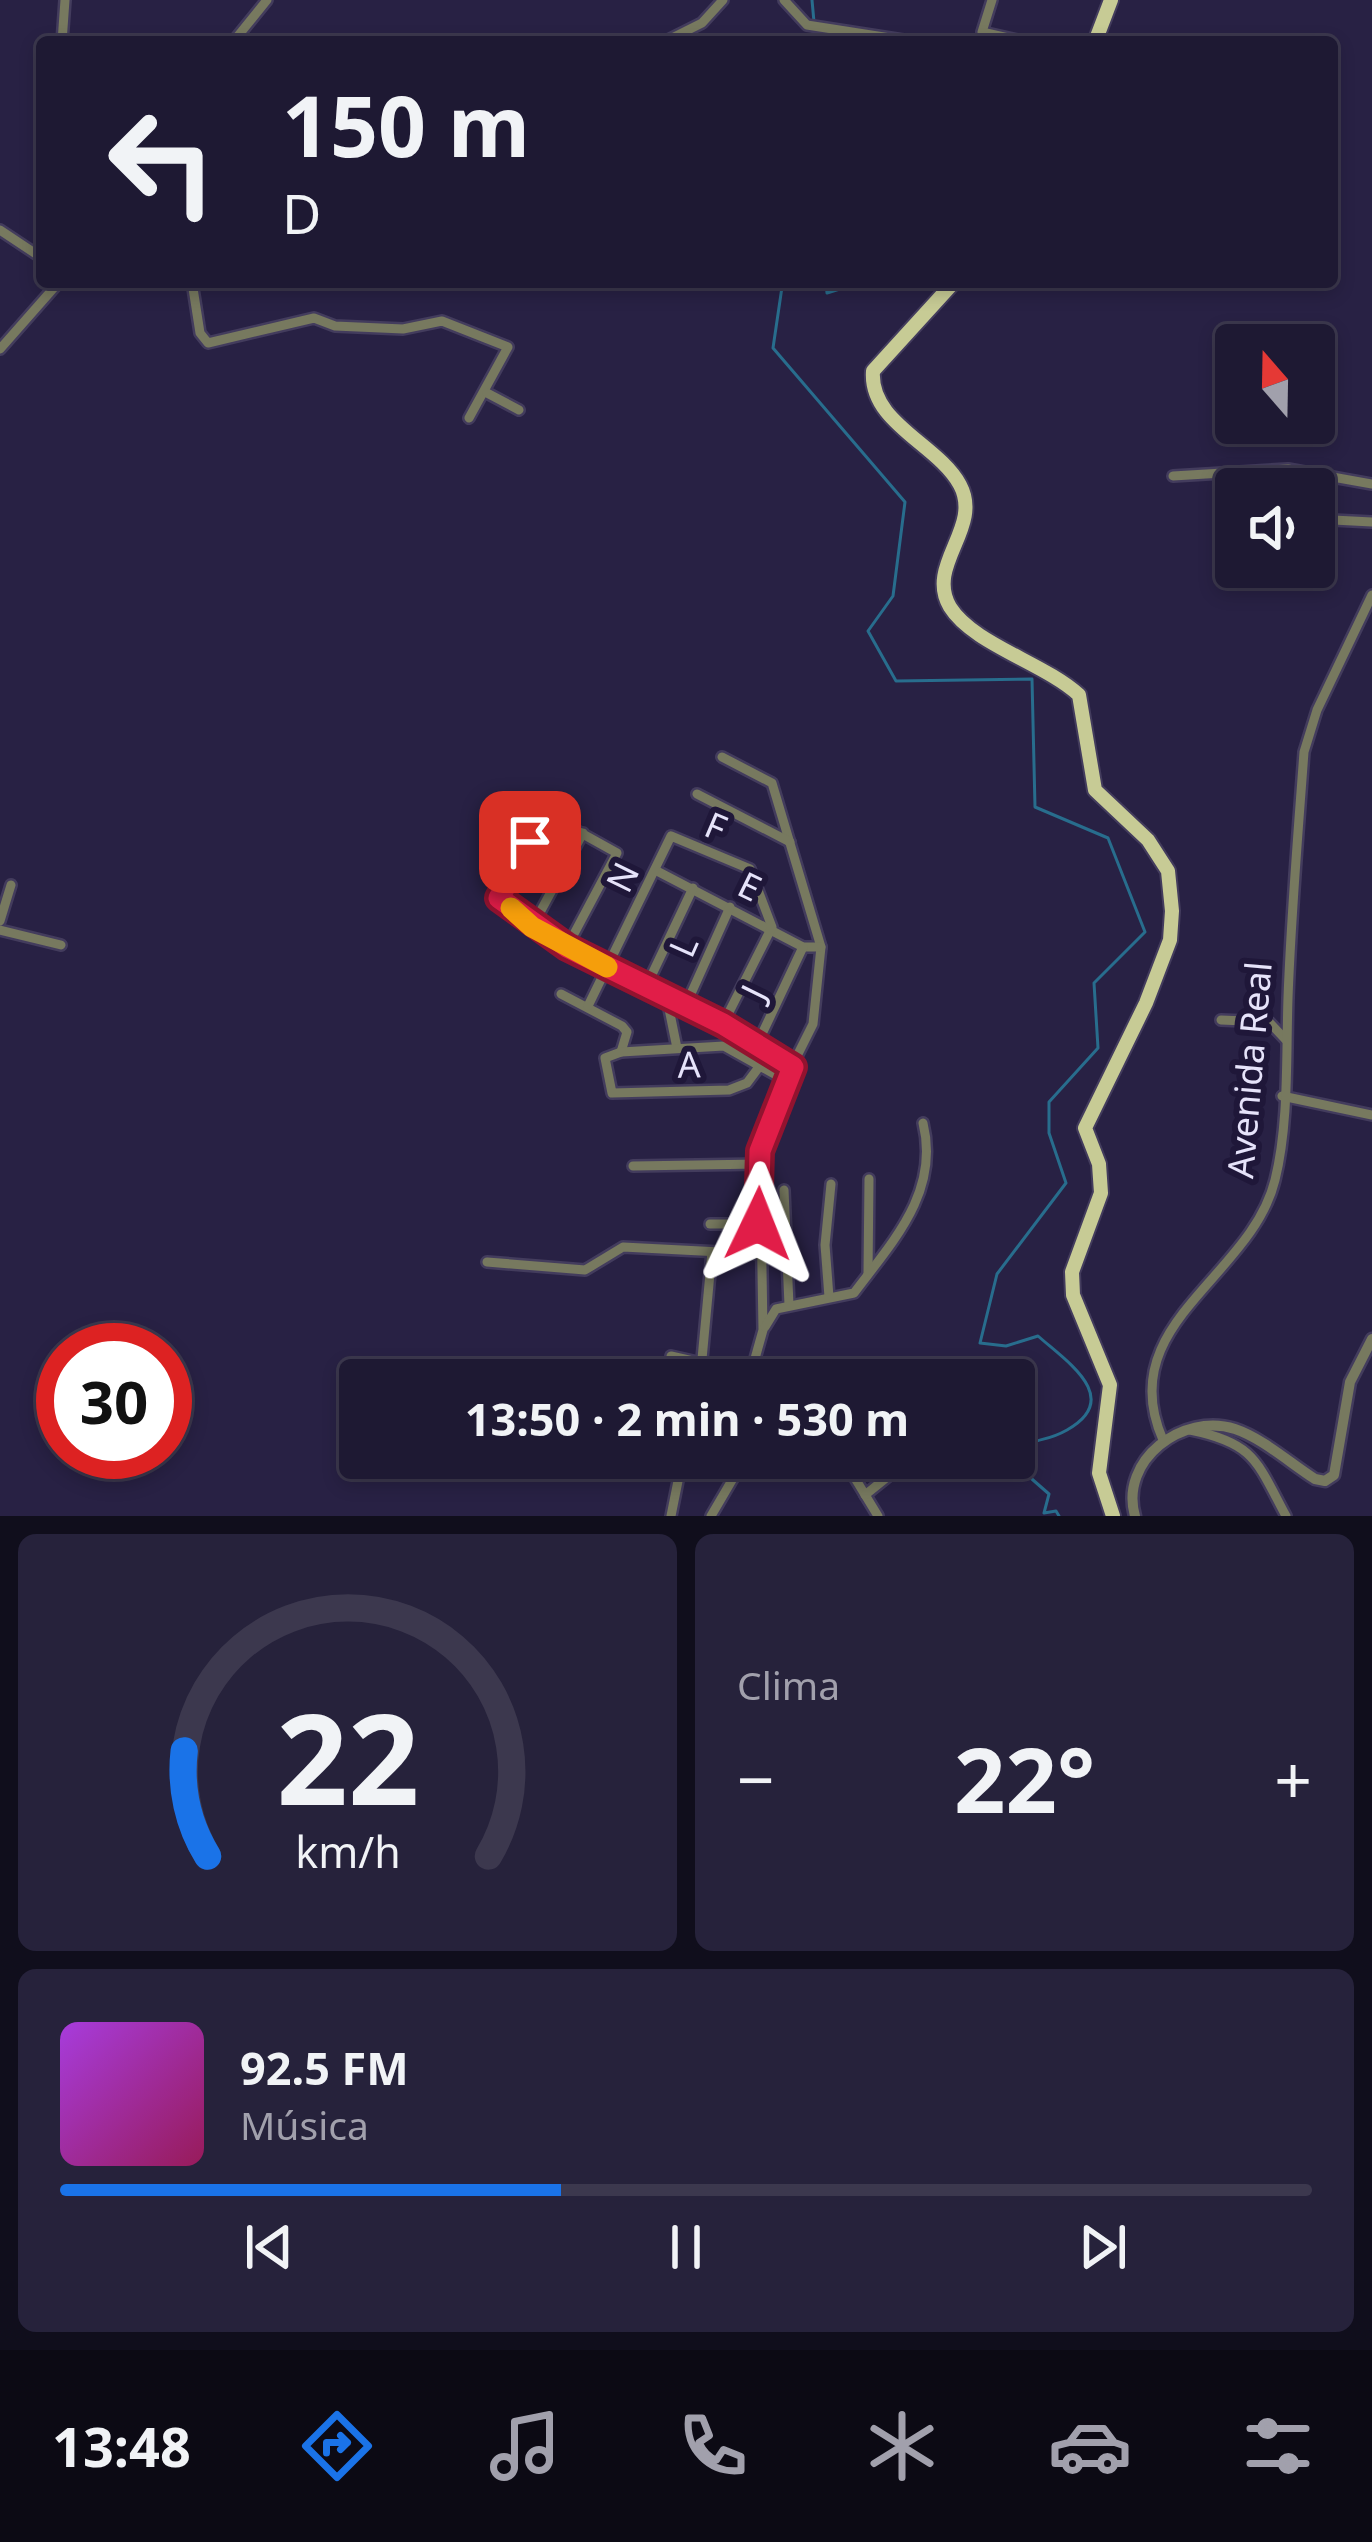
<!DOCTYPE html>
<html lang="es">
<head>
<meta charset="utf-8">
<style>
	body { margin:0; font-family:"Noto Sans",sans-serif; background:#26223b; color:#f1f3f6; height:100vh; display:flex; flex-direction:column; font-size:45px; white-space:nowrap }
	* { box-sizing:border-box; margin:0 }
	p { font-size:39px; color:#a1a0ac }
	.icon { flex:none; width:66px; height:66px; fill:none; stroke:currentColor; stroke-width:2; stroke-linecap:round; stroke-linejoin:round }
	.map { position:relative; height:1516px; overflow:hidden }
	.details { display:flex; flex-direction:column; gap:18px; padding:18px; background:#100e1c; flex:1 }
	.details>* { flex:none }
	.hud { position:absolute; left:36px; top:36px; width:1302px; height:252px; border-radius:12px; box-shadow:0 6px 18px #0003,0 0 0 3px #3c384e; background:#1e1933; color:#f1f3f6; overflow:hidden }
	.needle { width:78px; rotate:340deg }
	.controls { position:absolute; left:1215px; top:324px; display:grid; gap:24px }
	.controls a { display:grid; place-items:center; width:120px; height:120px; border-radius:12px; background:#1e1933; box-shadow:0 6px 18px #0003,0 0 0 3px #3c384e; font-size:60px }
	.speed { position:absolute; left:36px; top:1323px; display:flex; gap:24px; font-size:60px; font-weight:700; text-align:center }
	.speed>* { display:grid; place-content:center; width:156px; height:156px; border-radius:50%; background:#1e1933; box-shadow:0 6px 18px #0003,0 0 0 3px #3c384e; line-height:1 }
	.speed .limit { border:18px solid #d22; background:#fff; color:#111 }
	.pin { position:absolute; display:grid; place-items:center; width:102px; height:102px; color:#fff; margin:-51px; border-radius:24px; box-shadow:0 6px 18px #0006 }
	.me { position:absolute; width:132px; margin:-66px; rotate:2deg; stroke-linejoin:round; filter:drop-shadow(0 0 9px #0008) }
	.turn { display:flex; align-items:center; gap:42px; height:252px; padding:0 48px; font-size:54px }
	.turn .icon { width:156px; height:156px; stroke-width:2.5 }
	.turn b { display:block; font-size:84px; line-height:102px }
	.big { font-size:90px; font-weight:700; line-height:1.1 }
	.details .widget { flex:1; display:flex; flex-direction:column; justify-content:center; gap:18px; min-width:0; padding:0 42px; border-radius:18px; background:#26223b }
	.details .dial { align-items:center; gap:0 }
	.dial svg { height:312px; overflow:visible; fill:none; stroke:#3c384e; stroke-width:7; stroke-linecap:round; text-anchor:middle }
	.dial text { fill:#f1f3f6; stroke:none }
	.song { display:flex; align-items:center; gap:36px }
	.cover { width:144px; height:144px; border-radius:18px; background:linear-gradient(135deg,hsl(280 70% 55%),hsl(330 70% 35%)) }
	.played { height:12px; border-radius:6px; background:linear-gradient(90deg,#1a73e8 40%,#3c384e 40%) }
	.keys { display:flex; justify-content:space-around; direction:ltr }
	.heat { display:flex; justify-content:space-between; align-items:center; font-size:66px; direction:ltr }
	.details .tiles { flex:1; display:grid; gap:18px; grid-template-columns:1fr 1fr }
	.widget:last-child { grid-column:span 2 }
	.trip { position:absolute; left:339px; top:1359px; width:696px; height:120px; border-radius:12px; background:#1e1933; box-shadow:0 6px 18px #0003,0 0 0 3px #3c384e; font-weight:700; line-height:120px; text-align:center }
	.dock { display:flex; height:192px; justify-content:space-around; align-items:center; background:#0c0a14; color:#a1a0ac }
	.dock .icon { width:84px; height:84px }
	.dock .on { color:#1a73e8 }
	.dock b { font-size:54px; color:#f1f3f6 }
	.map>svg:first-child { display:block }
	.lines { fill:none; stroke-linecap:round; stroke-linejoin:round }
	.stream { stroke:#286d8d; stroke-width:3 }
	.minor-casing { stroke:#433c5d; stroke-width:14 }
	.tertiary-casing { stroke:#433c5d; stroke-width:15 }
	.primary-casing { stroke:#433c5d; stroke-width:18 }
	.minor { stroke:#77795f; stroke-width:9 }
	.tertiary { stroke:#77795f; stroke-width:10 }
	.primary { stroke:#c7cb95; stroke-width:14 }
	.route-casing { stroke:#92132f; stroke-width:30 }
	.route { stroke:#e11d48; stroke-width:21 }
	.slow { stroke:#f59e0b; stroke-width:21 }
	.labels { text-anchor:middle; dominant-baseline:central; stroke-width:12; stroke-linejoin:round; paint-order:stroke }
	.street-label { font-size:36px; fill:#e6e3fa; stroke:#1f1739 }
</style>
</head>
<body>
<div class="map">
<svg width="1372" height="1516" viewBox="0 0 1372 1516">
	<rect width="100%" height="100%" fill="#282144"/>
	<g class="lines">
		<g class="stream">
			<polyline points="812,0 814,22"/>
			<path d="M 862,282 L 827,293 L 826,282 L 782,287 L 773,348 L 905,502 L 893,596 L 868,631 L 896,681 L 1032,679 L 1035,807 L 1108,838 L 1145,932 L 1094,983 L 1098,1048 L 1049,1102 L 1049,1133 L 1066,1183 L 997,1274 L 980,1343 L 1006,1346 L 1038,1336 C 1066,1361 1124,1398 1067,1430 C 1037,1447 1034,1430 1017,1466 L 1049,1494 L 1044,1513 L 1056,1511 L 1059,1516"/>
		</g>
		<defs>
			<g id="minor">
				<polyline points="784,0 807,25 916,42"/>
				<polyline points="992,0 982,32 1026,42"/>
				<polyline points="62,42 65,0"/>
				<polyline points="233,42 267,0"/>
				<polyline points="664,42 702,23 723,0"/>
				<polyline points="0,230 42,258"/>
				<polyline points="192,282 200,333 208,343 314,318 335,326 403,329 442,321 508,347 469,418"/>
				<polyline points="0,349 59,282"/>
				<polyline points="487,393 519,410"/>
				<polyline points="1173,476 1288,469 1372,484"/>
				<polyline points="1314,519 1372,522"/>
				<polyline points="722,757 772,783 821,947 813,1024 785,1080 760,1151 763,1330 749,1380"/>
				<polyline points="697,794 790,842"/>
				<polyline points="655,870 803,947 821,947"/>
				<polyline points="0,921 11,885"/>
				<polyline points="532,927 583,833"/>
				<polyline points="0,930 61,945"/>
				<polyline points="567,947 617,853 545,813 499,898 567,947 723,1024 793,1067"/>
				<polyline points="646,987 693,888"/>
				<polyline points="561,994 622,1026 627,1032 621,1052"/>
				<polyline points="667,999 677,1048"/>
				<polyline points="588,1006 671,836 750,869 772,927 723,1024"/>
				<polyline points="685,1007 730,907"/>
				<polyline points="1221,1020 1269,1022 1286,1040"/>
				<polyline points="754,1051 803,947"/>
				<polyline points="759,1067 747,1083 729,1090 612,1093 605,1058 621,1052 724,1046 785,1080"/>
				<polyline points="1282,1096 1372,1115"/>
				<polyline points="633,1166 760,1164"/>
				<polyline points="784,1190 789,1305"/>
				<polyline points="710,1224 758,1224"/>
				<polyline points="487,1262 585,1270 623,1247 759,1254"/>
				<polyline points="868,1274 869,1179"/>
				<polyline points="829,1297 825,1245 831,1184"/>
				<path d="M 765,1327 L 776,1309 L 854,1293 C 893,1241 940,1192 923,1123"/>
				<polyline points="671,1356 750,1374"/>
				<polyline points="702,1359 712,1252"/>
				<path d="M 1190,1430 C 1255,1443 1257,1462 1286,1516"/>
				<path d="M 1163,1440 C 1112,1324 1251,1278 1275,1180 C 1289,1124 1286,1056 1288,998 C 1291,916 1298,834 1304,752 L 1317,710 L 1372,595"/>
				<polyline points="835,1458 850,1470 878,1516"/>
				<polyline points="865,1495 911,1458"/>
				<polyline points="671,1516 681,1466"/>
				<polyline points="711,1516 745,1458"/>
			</g>
			<path id="tertiary" d="M 1135,1516 C 1119,1460 1183,1412 1235,1429 C 1262,1438 1290,1463 1315,1479 L 1325,1481 L 1334,1475 L 1350,1382 L 1372,1339"/>
			<g id="primary">
				<polyline points="1095,42 1111,0"/>
				<path d="M 954,282 L 873,371 C 869,423 938,444 960,485 C 983,528 925,565 950,607 C 973,644 1044,663 1079,695 L 1095,790 L 1148,840 L 1168,871 L 1172,911 L 1170,940 L 1146,1003 L 1085,1128 L 1099,1164 L 1101,1193 L 1072,1272 L 1073,1295 L 1110,1385 L 1099,1473 L 1113,1516"/>
			</g>
		</defs>
		<use href="#minor" class="minor-casing"/>
		<use href="#tertiary" class="tertiary-casing"/>
		<use href="#primary" class="primary-casing"/>
		<use href="#minor" class="minor"/>
		<use href="#tertiary" class="tertiary"/>
		<use href="#primary" class="primary"/>
	</g>
	<g class="lines">
		<defs>
			<polyline id="route" points="530,842 499,898 567,947 723,1024 793,1067 760,1151 758,1224"/>
		</defs>
		<use href="#route" class="route-casing"/>
		<use href="#route" class="route"/>
		<polyline class="slow" points="511,908 532,927 607,967"/>
	</g>
	<g class="labels">
		<g class="street-label">
			<text transform="translate(716 826) rotate(23)">F</text>
			<text transform="translate(622 877) rotate(-64)">N</text>
			<text transform="translate(750 886) rotate(26)">E</text>
			<text transform="translate(683 946) rotate(-66)">L</text>
			<text transform="translate(753 992) rotate(-64)">J</text>
			<text transform="translate(689 1064) rotate(-1)">A</text>
			<text transform="translate(1249 1070) rotate(-85)">Avenida Real</text>
		</g>
	</g>
</svg>
<div class="controls">
<a><svg class="needle" viewBox="-14 -14 28 28"><path d="M0-13l5 13h-10z" fill="#e53935"/><path d="M0 13l5-13h-10z" fill="#a1a0ac"/></svg></a>
<a><svg class="icon" aria-label="sound" viewBox="0 0 24 24"><path d="M4 9h4l5-4v14l-5-4H4zM17 9q2 3 0 6"/></svg></a>
</div>
<div class="speed"><div class="limit">30</div></div>
<div class="pin" style="left:530px;top:842px;background:#d93025"><svg class="icon" aria-label="arrive" viewBox="0 0 24 24"><path d="M6 21V4h12l-3 4 3 4H6"/></svg></div>
<svg class="me" style="left:758px;top:1224px" viewBox="-20 -20 40 40"><path d="M0-17L14 15 0 8-14 15z" fill="#e11d48" stroke="#fff" stroke-width="4"/></svg>
<div class="trip">13:50 · 2 min · 530 m</div>
<div class="hud">
<div class="turn"><svg class="icon" aria-label="left" viewBox="0 0 24 24"><path d="M17 20v-9H6M10 6l-5 5 5 5"/></svg><div><b>150 m</b>D</div></div>
</div>
</div>
<section class="details">
<div class="tiles">
<div class="widget dial"><svg viewBox="0 0 100 80">
<path d="M14 69A42 42 0 1 1 86 69"/>
<path d="M14 69A42 42 0 0 1 8 42" stroke="#1a73e8"/>
<text x="50" y="56" font-size="32" font-weight="700">22</text>
<text x="50" y="72" font-size="11">km/h</text>
</svg></div>
<div class="widget"><p>Clima</p>
<div class="heat"><a>−</a><b class="big">22°</b><a>+</a></div>
</div>
<div class="widget">
<div class="song"><i class="cover"></i><div><b>92.5 FM</b><p>Música</p></div></div>
<div class="played"></div>
<div class="keys"><svg class="icon" aria-label="previous" viewBox="0 0 24 24"><path d="M18 5L8 12l10 7zM5 5v14"/></svg><svg class="icon" aria-label="pause" viewBox="0 0 24 24"><path d="M8 5v14M16 5v14"/></svg><svg class="icon" aria-label="next" viewBox="0 0 24 24"><path d="M6 5l10 7-10 7zM19 5v14"/></svg></div>
</div>
</div>
</section>
<nav class="dock">
<b>13:48</b>
<svg class="icon on" aria-label="directions" viewBox="0 0 24 24"><path d="M12 3l9 9-9 9-9-9zM9 14v-3h6M13 9l2 2-2 2"/></svg>
<svg class="icon" aria-label="music" viewBox="0 0 24 24"><path d="M9 18V5l10-2v13"/><circle cx="6" cy="18" r="3"/><circle cx="16" cy="16" r="3"/></svg>
<svg class="icon" aria-label="phone" viewBox="0 0 24 24"><path d="M5 4h4l2 5-3 2q2 4 5 5l2-3 5 2v4C11 20 4 13 5 4z"/></svg>
<svg class="icon" aria-label="climate" viewBox="0 0 24 24"><path d="M12 3v18M4 7l16 10M4 17L20 7"/></svg>
<svg class="icon" aria-label="car" viewBox="0 0 24 24"><path d="M5 17H2v-5l4-1 3-4h7l3 4 3 1v5h-3M9 17h6M6 11h13"/><circle cx="7" cy="17" r="2"/><circle cx="17" cy="17" r="2"/></svg>
<svg class="icon" aria-label="filters" viewBox="0 0 24 24"><path d="M4 7h16M4 17h16"/><circle cx="9" cy="7" r="2"/><circle cx="15" cy="17" r="2"/></svg>
</nav>
</body>
</html>
